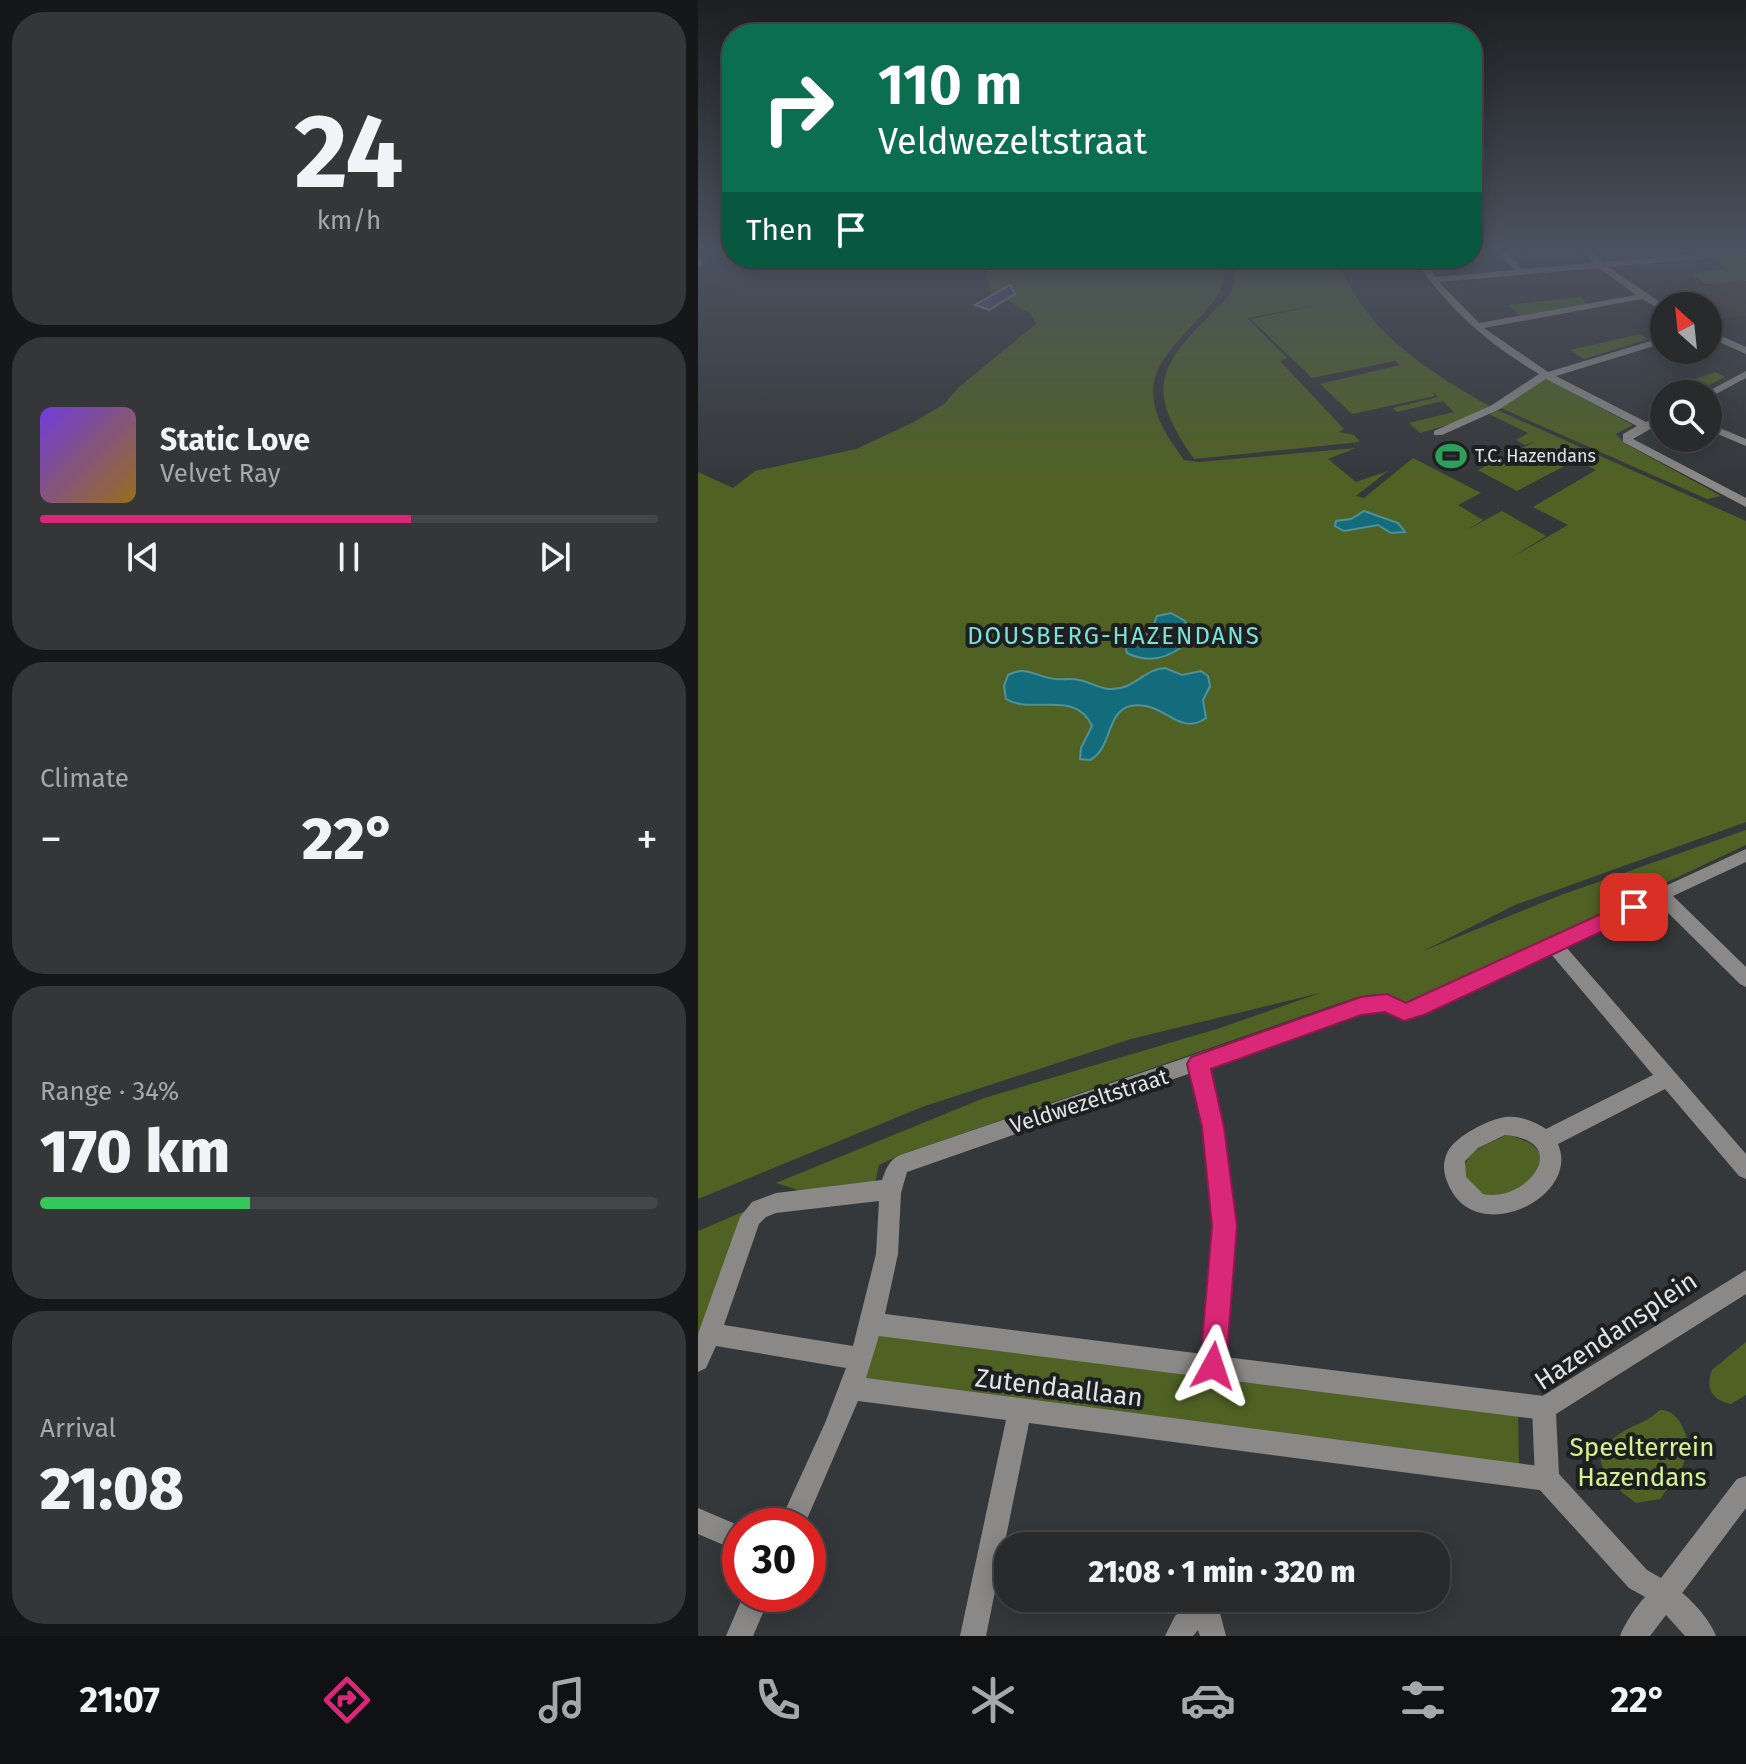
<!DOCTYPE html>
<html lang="en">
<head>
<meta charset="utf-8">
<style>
	body { margin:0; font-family:"Fira Sans",sans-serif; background:#343638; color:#f1f3f6; height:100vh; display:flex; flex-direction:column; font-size:30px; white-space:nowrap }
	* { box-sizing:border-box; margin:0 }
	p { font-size:26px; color:#a5a7a9 }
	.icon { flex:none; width:44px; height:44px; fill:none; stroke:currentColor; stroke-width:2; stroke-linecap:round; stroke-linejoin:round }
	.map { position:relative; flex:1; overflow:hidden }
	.details { display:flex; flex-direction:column; gap:12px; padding:12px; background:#161718; width:698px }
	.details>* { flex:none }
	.top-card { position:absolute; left:24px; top:24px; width:760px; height:244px; border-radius:32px; box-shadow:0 4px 20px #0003,0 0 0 2px #444648; background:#0b6e4f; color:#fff; overflow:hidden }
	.needle { width:52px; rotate:333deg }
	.tools { position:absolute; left:952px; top:292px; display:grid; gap:16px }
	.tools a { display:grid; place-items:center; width:72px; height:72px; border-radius:50%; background:#282a2c; box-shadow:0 4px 20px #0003,0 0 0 2px #444648; font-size:40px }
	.speed { position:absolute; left:24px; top:1508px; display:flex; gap:16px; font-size:40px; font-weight:700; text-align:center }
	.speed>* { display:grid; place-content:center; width:104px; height:104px; border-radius:50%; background:#282a2c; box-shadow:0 4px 20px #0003,0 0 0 2px #444648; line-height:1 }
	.speed .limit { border:12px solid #d22; background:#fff; color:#111 }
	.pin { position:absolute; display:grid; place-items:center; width:68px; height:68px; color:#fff; margin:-34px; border-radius:16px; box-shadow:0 4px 12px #0006 }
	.me { position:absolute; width:88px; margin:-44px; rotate:5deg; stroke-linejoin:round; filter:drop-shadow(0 0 6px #0008) }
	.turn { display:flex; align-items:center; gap:28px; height:168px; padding:0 24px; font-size:36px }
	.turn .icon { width:104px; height:104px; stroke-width:2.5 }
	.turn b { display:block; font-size:56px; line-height:68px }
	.then { display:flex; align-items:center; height:76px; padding:0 24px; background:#0003; gap:16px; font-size:30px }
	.big { font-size:60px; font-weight:800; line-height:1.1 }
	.details .widget { flex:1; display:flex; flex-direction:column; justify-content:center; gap:12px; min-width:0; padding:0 28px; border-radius:32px; background:#343638 }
	.details .dial { align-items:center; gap:0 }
	.dial b { font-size:104px; line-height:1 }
	.song { display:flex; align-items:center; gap:24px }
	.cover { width:96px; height:96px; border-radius:12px; background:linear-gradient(135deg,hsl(260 70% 55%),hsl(40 70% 35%)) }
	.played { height:8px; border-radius:4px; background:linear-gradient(90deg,#db2777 60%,#444648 60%) }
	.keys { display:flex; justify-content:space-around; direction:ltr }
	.heat { display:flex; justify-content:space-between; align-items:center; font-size:44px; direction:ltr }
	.charge { height:12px; border-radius:6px; background:linear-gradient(90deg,#34c759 34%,#444648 0) }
	.trip { position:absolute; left:296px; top:1532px; width:456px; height:80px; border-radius:32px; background:#282a2c; box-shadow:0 4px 20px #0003,0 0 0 2px #444648; font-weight:800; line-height:80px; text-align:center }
	.tab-bar { display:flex; height:128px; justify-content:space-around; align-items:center; background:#101112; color:#a5a7a9 }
	.tab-bar .icon { width:56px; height:56px }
	.tab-bar .current { color:#db2777 }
	.tab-bar b { font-size:36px; color:#f1f3f6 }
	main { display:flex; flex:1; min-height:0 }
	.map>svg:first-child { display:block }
	.education { fill:#4b3c2f }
	.green { fill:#4f6223 }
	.water { fill:#126c7b; stroke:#50909b; stroke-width:2 }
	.building { fill:#4b4381; stroke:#8d8c91; stroke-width:2 }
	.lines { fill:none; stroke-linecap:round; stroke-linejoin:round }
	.minor { fill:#8b8987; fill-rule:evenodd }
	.tertiary { fill:#8b8987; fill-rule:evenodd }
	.route { fill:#db2777; stroke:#8e194d; stroke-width:2 }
	.labels { text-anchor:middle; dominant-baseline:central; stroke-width:8; stroke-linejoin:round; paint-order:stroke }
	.far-poi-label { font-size:18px; fill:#e1e3e5; stroke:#1e1f21; text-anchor:start }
	.street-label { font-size:22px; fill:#e1e3e5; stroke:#1e1f21 }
	.neighbourhood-label { font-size:24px; letter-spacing:2px; fill:#7be4d7; stroke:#1e1f21 }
	.near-street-label { font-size:26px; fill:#e1e3e5; stroke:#1e1f21 }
	.near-park-label { font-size:26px; fill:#d2f38f; stroke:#1e1f21 }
</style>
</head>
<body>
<main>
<section class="details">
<div class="widget dial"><b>24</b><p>km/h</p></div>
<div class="widget">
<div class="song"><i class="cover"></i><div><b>Static Love</b><p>Velvet Ray</p></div></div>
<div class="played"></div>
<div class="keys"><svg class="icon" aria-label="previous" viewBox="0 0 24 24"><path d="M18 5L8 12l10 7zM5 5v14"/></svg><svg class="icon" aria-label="pause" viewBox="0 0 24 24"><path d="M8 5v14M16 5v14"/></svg><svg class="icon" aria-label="next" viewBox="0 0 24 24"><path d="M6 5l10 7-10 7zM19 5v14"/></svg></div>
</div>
<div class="widget"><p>Climate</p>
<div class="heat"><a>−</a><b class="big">22°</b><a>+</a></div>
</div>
<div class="widget"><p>Range · 34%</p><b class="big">170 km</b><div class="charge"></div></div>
<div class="widget"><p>Arrival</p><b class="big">21:08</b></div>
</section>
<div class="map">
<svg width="1048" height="1636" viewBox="0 0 1048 1636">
	<rect width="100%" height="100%" fill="#35383b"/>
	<polygon class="education" points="1048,282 1048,316 1010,318 1010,306 983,306 964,290"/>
	<g class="green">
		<polygon points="1048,255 1048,281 1008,284 993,273 1029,269 1015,258"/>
		<path d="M 518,258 C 554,298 454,338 455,393 C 456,420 472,439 486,460 L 501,462 L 658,448 L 630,459 L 658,482 L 690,471 L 658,496 L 666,498 L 715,458 L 783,493 L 760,505 L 785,520 L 769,530 L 804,511 L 848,536 L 813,558 L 870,525 L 835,507 L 898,470 L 878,460 L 819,491 L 780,470 L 838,441 L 827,445 L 818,440 L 830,433 L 791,414 L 799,410 L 1048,521 L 1048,822 L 817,905 L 725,951 L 863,895 L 1048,830 L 1048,845 L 711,1003 L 679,994 L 659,997 L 202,1155 L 181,1165 L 177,1183 L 103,1191 L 78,1183 L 286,1098 L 522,1028 L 622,993 L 433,1039 L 224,1107 L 0,1199 L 0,472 L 35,488 L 57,471 L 158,449 L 214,423 L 246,404 L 261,387 L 338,324 L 333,314 L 291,290 L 288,264 L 293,259 Z"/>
		<path d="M 527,258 L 636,258 C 649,277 657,299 672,316 C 704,355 748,381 791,406 L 756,423 L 722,433 L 711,423 L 756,412 L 745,401 L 699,412 L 695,408 L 740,397 L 734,391 L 737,396 L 654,414 L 622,384 L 702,365 L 697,361 L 614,378 L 553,319 L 630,303 L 549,318 L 589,358 L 582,361 L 646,429 L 641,432 L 656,435 L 662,442 L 496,459 C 448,390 458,368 516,311 C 530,299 539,288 536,269 Z"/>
		<polygon points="883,297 890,303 823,316 810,305"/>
		<polygon points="942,334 950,339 886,359 872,350"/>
		<polygon points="1017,372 1027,377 994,394 966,394 966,401 955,395"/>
		<polygon points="847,378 935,425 918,434 926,443 1023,496 1009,499 803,408"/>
		<path d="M 808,1135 C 890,1151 805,1217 776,1188 C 771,1183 768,1181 767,1173 C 764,1151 791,1144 808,1135 Z"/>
		<polygon points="47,1211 0,1346 0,1231"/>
		<polygon points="177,1334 820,1413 821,1466 170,1382 165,1377"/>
		<path d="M 1048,1342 L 1048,1395 L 1033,1404 C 1014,1400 1007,1389 1014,1370 Z"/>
		<path d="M 962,1410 C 981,1410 986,1430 992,1446 L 983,1470 L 962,1499 L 938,1503 C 920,1489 905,1480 902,1456 C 922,1423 939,1431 962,1410 Z"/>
	</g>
	<g class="water">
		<polygon points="666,511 700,523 707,532 693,533 680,525 646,531 637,526 638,521 653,519"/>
		<path d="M 473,613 L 487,621 L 492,631 L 485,646 C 468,659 449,663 429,653 L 427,645 L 452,634 L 459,616 Z"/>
		<path d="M 467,668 L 484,675 L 503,671 L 510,676 L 512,686 L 505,700 L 508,718 C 480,738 466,699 432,706 C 408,712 414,749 392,760 L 382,759 L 383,748 L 394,726 C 378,689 334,715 308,699 L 306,686 L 310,675 C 329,665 338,677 357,679 C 365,680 373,678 381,680 C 392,682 400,688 411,689 C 435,691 446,669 467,668 Z"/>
	</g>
	<polygon class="building" points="312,285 317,294 291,310 277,305"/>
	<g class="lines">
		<g class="minor">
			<path d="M 799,250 L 807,250 L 825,269 L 895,263 L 882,250 L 891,250 L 905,262 L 1048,250 L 1048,255 L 910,267 L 968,306 L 966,312 L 944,299 L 786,328 L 850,372 L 966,337 L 966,343 L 858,376 L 948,422 L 966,414 L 966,421 L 935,439 L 1048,498 L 1048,507 L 925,442 L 925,434 L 939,426 L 848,379 L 802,409 L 744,435 L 736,435 L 736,431 L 794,405 L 841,374 C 788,342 750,309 716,258 L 724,258 L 738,277 L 816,270 ZM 901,268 L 938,295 L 781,323 L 741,282 Z"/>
			<polygon points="0,256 4,259 4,265 0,268"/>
			<polygon points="1010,330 1048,347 1048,354 1010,337"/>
			<polygon points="1048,371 1048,378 1014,396 1005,394"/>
			<polygon points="1010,423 1048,439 1048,446 1010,430"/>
			<path d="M 1048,849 L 1048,862 L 975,896 L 1048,967 L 1048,987 L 1042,984 L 960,903 L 868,947 L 1048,1154 L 1048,1179 L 1041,1176 L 967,1089 L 860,1144 C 883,1197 779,1248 751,1186 C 745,1174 744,1163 750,1151 C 758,1136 791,1119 808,1117 C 821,1115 838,1122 848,1129 L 955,1075 L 853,954 L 728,1013 L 706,1020 L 687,1011 L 663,1014 L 510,1067 L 525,1127 L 538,1226 L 527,1357 L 846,1396 L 854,1400 L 858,1408 L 854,1416 L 846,1420 L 181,1336 L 168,1378 L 849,1467 L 858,1470 L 861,1479 L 858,1488 L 849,1491 L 331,1423 L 288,1636 L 262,1636 L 308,1420 L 160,1401 L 106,1526 L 80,1526 L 127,1423 L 148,1368 L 18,1346 L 8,1368 L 0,1372 L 0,1334 L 42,1217 L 54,1202 L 78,1193 L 184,1180 C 188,1169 191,1160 202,1155 L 663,998 L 689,995 L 707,1004 L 716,1001 ZM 493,1073 L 505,1127 L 516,1226 L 505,1354 L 187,1314 L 200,1254 L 203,1193 L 209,1172 ZM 807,1135 C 876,1141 829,1203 785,1194 L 768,1177 L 767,1161 L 780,1148 ZM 181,1201 L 178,1254 L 155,1346 L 26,1325 L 61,1224 L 68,1217 L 78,1213 Z"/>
			<polygon points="0,1508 42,1526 42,1552 0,1534"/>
			<path d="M 967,1582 C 986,1590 1011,1617 1018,1636 L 987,1636 L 968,1615 L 952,1636 L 922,1636 C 929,1618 949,1589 967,1582 Z"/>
			<polygon points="46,1594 73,1594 55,1636 28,1636"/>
			<polygon points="497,1598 518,1598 528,1636 502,1636 500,1630 495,1636 467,1636 477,1616"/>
		</g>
		<polygon class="tertiary" points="1048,1270 1048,1294 858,1414 861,1474 949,1570 963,1578 1039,1479 1048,1476 1048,1508 976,1604 967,1608 931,1588 840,1488 837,1479 834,1408 838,1400"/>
	</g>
	<linearGradient id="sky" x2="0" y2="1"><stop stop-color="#1d1f20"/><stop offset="0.52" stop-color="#4b5360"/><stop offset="1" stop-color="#4b5360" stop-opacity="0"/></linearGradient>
	<rect width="1048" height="479" fill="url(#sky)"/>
	<polygon class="route" points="936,899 943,902 946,907 943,913 728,1014 706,1021 687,1012 663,1015 513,1069 526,1127 539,1226 528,1366 524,1376 515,1379 505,1376 502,1366 514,1226 504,1127 489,1064 493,1057 663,997 689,994 708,1003 714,1000"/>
	<defs>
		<symbol id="stadium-bare" viewBox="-9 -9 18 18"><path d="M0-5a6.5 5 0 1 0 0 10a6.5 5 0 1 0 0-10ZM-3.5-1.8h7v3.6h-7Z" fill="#2e9e5b" stroke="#1e1f21" stroke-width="2.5" paint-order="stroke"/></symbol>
	</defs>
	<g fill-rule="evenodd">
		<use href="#stadium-bare" x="731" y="434" width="44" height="44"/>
	</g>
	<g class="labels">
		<g class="far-poi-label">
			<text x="777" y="456">T.C. Hazendans</text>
		</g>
		<g class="street-label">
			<text transform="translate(391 1101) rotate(-18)">Veldwezeltstraat</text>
		</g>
		<g class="neighbourhood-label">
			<text x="416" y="636">DOUSBERG-HAZENDANS</text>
		</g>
		<g class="near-street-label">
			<text transform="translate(918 1331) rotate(-34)">Hazendansplein</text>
			<text transform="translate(361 1388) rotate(7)">Zutendaallaan</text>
		</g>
		<g class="near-park-label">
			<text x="944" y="1447">Speelterrein<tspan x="944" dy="30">Hazendans</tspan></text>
		</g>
	</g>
</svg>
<div class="tools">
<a><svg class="needle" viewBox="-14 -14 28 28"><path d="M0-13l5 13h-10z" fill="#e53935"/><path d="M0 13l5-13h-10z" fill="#a5a7a9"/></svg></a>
<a><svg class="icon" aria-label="search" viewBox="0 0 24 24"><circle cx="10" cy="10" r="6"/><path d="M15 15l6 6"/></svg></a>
</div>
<div class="speed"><div class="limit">30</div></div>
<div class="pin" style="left:936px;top:907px;background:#d93025"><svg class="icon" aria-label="arrive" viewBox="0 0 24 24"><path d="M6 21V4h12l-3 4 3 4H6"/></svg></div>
<svg class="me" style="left:515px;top:1366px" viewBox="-20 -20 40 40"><path d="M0-17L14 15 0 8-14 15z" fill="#db2777" stroke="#fff" stroke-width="4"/></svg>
<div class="trip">21:08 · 1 min · 320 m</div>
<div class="top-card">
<div class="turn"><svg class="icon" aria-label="right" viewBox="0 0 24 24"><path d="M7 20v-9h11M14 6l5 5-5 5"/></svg><div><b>110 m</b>Veldwezeltstraat</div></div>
<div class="then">Then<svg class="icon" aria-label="arrive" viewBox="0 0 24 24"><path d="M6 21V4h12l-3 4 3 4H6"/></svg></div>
</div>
</div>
</main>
<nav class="tab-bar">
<b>21:07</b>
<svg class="icon current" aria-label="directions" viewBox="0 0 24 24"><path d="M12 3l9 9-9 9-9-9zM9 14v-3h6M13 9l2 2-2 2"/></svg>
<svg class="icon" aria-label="music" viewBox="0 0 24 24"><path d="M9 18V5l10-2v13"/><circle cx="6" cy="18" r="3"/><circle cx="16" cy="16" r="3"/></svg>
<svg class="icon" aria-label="phone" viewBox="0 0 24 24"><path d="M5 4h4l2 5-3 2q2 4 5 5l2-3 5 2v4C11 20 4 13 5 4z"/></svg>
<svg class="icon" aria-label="climate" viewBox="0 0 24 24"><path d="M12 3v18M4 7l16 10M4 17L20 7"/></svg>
<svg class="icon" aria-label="car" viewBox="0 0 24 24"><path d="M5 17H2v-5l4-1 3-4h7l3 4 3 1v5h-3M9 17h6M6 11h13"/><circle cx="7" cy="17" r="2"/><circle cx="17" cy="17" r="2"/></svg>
<svg class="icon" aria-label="filters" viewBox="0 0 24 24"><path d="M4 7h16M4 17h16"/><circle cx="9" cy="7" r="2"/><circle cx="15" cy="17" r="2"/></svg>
<b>22°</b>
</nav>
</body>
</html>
